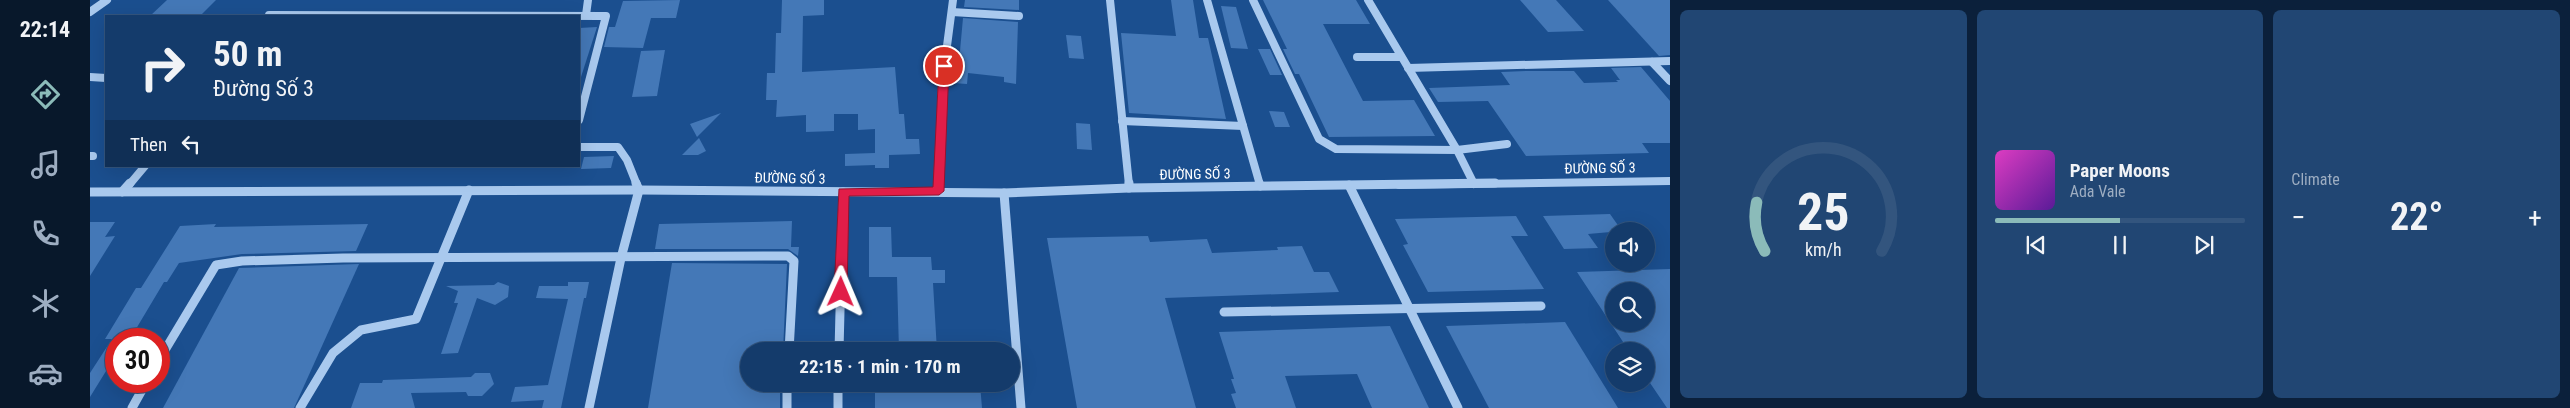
<!DOCTYPE html>
<html lang="en">
<head>
<meta charset="utf-8">
<style>
	body { margin:0; font-family:"Roboto Condensed",sans-serif; background:#214673; color:#f1f3f6; height:100vh; display:flex; flex-direction:column; font-size:19px; white-space:nowrap }
	* { box-sizing:border-box; margin:0 }
	p { font-size:16px; color:#9dadc1 }
	.icon { flex:none; width:28px; height:28px; fill:none; stroke:currentColor; stroke-width:2; stroke-linecap:round; stroke-linejoin:round }
	.map { position:relative; flex:1; overflow:hidden }
	.side { display:flex; flex-direction:column; gap:10px; padding:10px; background:#0b203b; width:900px }
	.side>* { flex:none }
	.guide { position:absolute; left:15px; top:15px; width:475px; height:152px; border-radius:0px; box-shadow:0 5px 20px #0002,0 0 0 1px #33557e; background:#143b6b; color:#f1f3f6; overflow:hidden }
	.tools { position:absolute; left:1515px; top:222px; display:grid; gap:10px }
	.tools a { display:grid; place-items:center; width:50px; height:50px; border-radius:50%; background:#143b6b; box-shadow:0 5px 20px #0002,0 0 0 1px #33557e; font-size:25px }
	.speed { position:absolute; left:15px; top:328px; display:flex; gap:10px; font-size:25px; font-weight:700; text-align:center }
	.speed>* { display:grid; place-content:center; width:65px; height:65px; border-radius:50%; background:#143b6b; box-shadow:0 5px 20px #0002,0 0 0 1px #33557e; line-height:1 }
	.speed .limit { border:8px solid #d22; background:#fff; color:#111 }
	.pin { position:absolute; display:grid; place-items:center; width:42px; height:42px; color:#fff; margin:-21px; border:2px solid #fff; border-radius:50%; box-shadow:0 1px 5px #0007 }
	.me { position:absolute; width:55px; margin:-28px; rotate:1deg; stroke-linejoin:round; filter:drop-shadow(0 0 4px #0008) }
	.turn { display:flex; align-items:center; gap:18px; height:105px; padding:0 25px; font-size:22px }
	.turn .icon { width:65px; height:65px; stroke-width:2.5 }
	.turn b { display:block; font-size:35px; line-height:42px }
	.then { display:flex; align-items:center; height:48px; padding:0 25px; background:#0003; gap:10px; font-size:19px }
	.big { font-size:38px; font-weight:700; line-height:1.1 }
	.side .card { flex:1; display:flex; flex-direction:column; justify-content:center; gap:8px; min-width:0; padding:0 18px; border-radius:8px; background:#214673 }
	.side .dial { align-items:center; gap:0 }
	.dial svg { height:130px; overflow:visible; fill:none; stroke:#33557e; stroke-width:7; stroke-linecap:round; text-anchor:middle }
	.dial text { fill:#f1f3f6; stroke:none }
	.song { display:flex; align-items:center; gap:15px }
	.cover { width:60px; height:60px; border-radius:8px; background:linear-gradient(135deg,hsl(310 70% 55%),hsl(270 70% 35%)) }
	.played { height:5px; border-radius:2px; background:linear-gradient(90deg,#8bbbb9 50%,#33557e 50%) }
	.keys { display:flex; justify-content:space-around; direction:ltr }
	.heat { display:flex; justify-content:space-between; align-items:center; font-size:28px; direction:ltr }
	.side .tiles { flex:1; display:grid; gap:10px; grid-template-columns:repeat(3,1fr) }
	.trip { position:absolute; left:650px; top:342px; width:280px; height:50px; border-radius:25px; background:#143b6b; box-shadow:0 5px 20px #0002,0 0 0 1px #33557e; font-weight:700; line-height:50px; text-align:center }
	main { display:flex; flex:1; min-height:0 }
	.tabs { display:flex; flex-direction:column; width:90px; justify-content:space-around; align-items:center; background:#08182b; color:#9dadc1 }
	.tabs .icon { width:35px; height:35px }
	.tabs .selected { color:#8bbbb9 }
	.tabs b { font-size:22px; color:#f1f3f6 }
	.map>svg:first-child { display:block }
	.building { fill:#4478b7; fill-rule:evenodd }
	.lines { fill:none; stroke-linecap:round; stroke-linejoin:round }
	.minor-far1 { stroke:#a9c9ee; stroke-width:8 }
	.minor { stroke:#a9c9ee; stroke-width:9 }
	.route { fill:#e11d48; stroke:#92132f }
	.labels { text-anchor:middle; dominant-baseline:central; stroke-width:4.5; stroke-linejoin:round; paint-order:stroke }
	.street-label { font-size:14px; fill:#fff; stroke:#1b4f8f }
</style>
</head>
<body>
<main>
<nav class="tabs">
<b>22:14</b>
<svg class="icon selected" aria-label="directions" viewBox="0 0 24 24"><path d="M12 3l9 9-9 9-9-9zM9 14v-3h6M13 9l2 2-2 2"/></svg>
<svg class="icon" aria-label="music" viewBox="0 0 24 24"><path d="M9 18V5l10-2v13"/><circle cx="6" cy="18" r="3"/><circle cx="16" cy="16" r="3"/></svg>
<svg class="icon" aria-label="phone" viewBox="0 0 24 24"><path d="M5 4h4l2 5-3 2q2 4 5 5l2-3 5 2v4C11 20 4 13 5 4z"/></svg>
<svg class="icon" aria-label="climate" viewBox="0 0 24 24"><path d="M12 3v18M4 7l16 10M4 17L20 7"/></svg>
<svg class="icon" aria-label="car" viewBox="0 0 24 24"><path d="M5 17H2v-5l4-1 3-4h7l3 4 3 1v5h-3M9 17h6M6 11h13"/><circle cx="7" cy="17" r="2"/><circle cx="17" cy="17" r="2"/></svg>
</nav>
<div class="map">
<svg width="1580" height="408" viewBox="0 0 1580 408">
	<rect width="100%" height="100%" fill="#1b4f8f"/>
	<g class="building">
		<polygon points="77,0 126,0 110,16 60,16"/>
		<polygon points="590,0 586,18 561,18 553,48 514,47 519,27 525,27 533,1"/>
		<polygon points="692,0 734,0 734,15 713,16 712,72 805,67 809,114 814,114 816,139 829,139 830,154 799,155 799,168 785,168 785,165 755,166 755,154 785,153 785,129 768,130 768,114 744,114 744,131 716,132 716,115 686,117 687,100 676,100 677,73 685,73 686,33 691,33"/>
		<polygon points="875,0 929,0 929,10 874,7"/>
		<polygon points="1081,0 1103,0 1109,38 1118,38 1136,119 1039,113 1031,33 1086,36"/>
		<polygon points="1173,0 1266,0 1280,24 1233,24 1273,101 1324,100 1345,136 1239,137 1209,74 1205,74 1193,49 1197,49"/>
		<polygon points="1430,0 1466,0 1494,31 1458,32"/>
		<polygon points="1518,0 1580,0 1580,55 1569,56"/>
		<polygon points="1131,6 1146,7 1158,49 1141,48"/>
		<polygon points="873,18 928,22 926,84 914,82 914,77 878,73 877,84 863,83 866,62 869,62"/>
		<polygon points="507,27 491,77 489,77 489,28"/>
		<polygon points="976,35 991,36 994,59 979,58"/>
		<polygon points="1168,49 1180,49 1192,75 1180,75"/>
		<polygon points="575,50 567,96 542,97 551,51"/>
		<polygon points="1551,67 1580,101 1580,143 1552,143 1559,153 1436,156 1398,101 1348,102 1339,88 1420,85 1411,72 1437,71 1484,71 1494,83 1528,82 1526,80 1530,80 1521,68"/>
		<polygon points="1179,111 1194,112 1200,127 1185,127"/>
		<polygon points="631,113 607,137 600,124"/>
		<polygon points="986,123 1000,124 1002,150 987,149"/>
		<polygon points="609,138 616,151 608,155 592,155"/>
		<polygon points="524,156 521,168 491,169 494,157"/>
		<polygon points="1520,214 1532,231 1498,234 1508,248 1474,249 1453,216"/>
		<polygon points="1426,216 1438,236 1421,236 1454,289 1338,292 1313,245 1318,244 1305,219"/>
		<polygon points="702,221 701,247 709,247 708,256 698,249 565,249 569,224"/>
		<polygon points="0,222 25,222 15,237 25,236 0,276"/>
		<polygon points="126,224 124,227 278,224 266,251 152,254 89,263 77,282 74,282 40,339 26,339 26,363 21,363 0,397 0,373 22,339 15,339 46,288 51,288 90,226"/>
		<polygon points="779,227 801,227 802,257 841,257 842,270 855,270 855,283 843,283 847,351 809,351 807,277 779,277"/>
		<polygon points="1058,236 1060,242 1117,239 1122,253 1188,250 1187,247 1212,246 1224,272 1239,272 1249,292 1075,298 1106,408 987,408 957,238"/>
		<polygon points="582,263 697,264 693,351 659,351 659,384 690,384 690,408 558,408"/>
		<polygon points="269,264 204,408 73,408 149,268"/>
		<path d="M 1580,269 L 1580,408 L 1577,408 L 1556,377 L 1556,351 L 1539,351 L 1487,272 ZM 1524,291 L 1556,291 L 1556,324 L 1524,324 Z"/>
		<polygon points="408,282 419,286 418,297 405,305 387,298 368,353 351,354 368,303 364,303 368,291 356,286 404,285"/>
		<polygon points="478,282 499,282 496,298 494,298 471,408 452,408 454,400 421,402 425,387 458,385 478,299 446,298 449,286 478,286"/>
		<polygon points="1475,322 1528,408 1399,408 1356,326"/>
		<polygon points="1300,326 1339,408 1282,408 1267,374 1195,376 1206,408 1146,408 1141,394 1146,393 1141,379 1144,379 1129,332"/>
		<polygon points="385,373 400,373 404,384 392,396 378,396 376,392 321,393 325,408 261,408 270,383 292,383 293,380 381,377"/>
		<polygon points="785,384 890,384 892,408 785,408"/>
	</g>
	<g class="lines">
		<g class="minor-far1">
			<polyline points="1020,0 1039,185"/>
			<polyline points="1117,0 1170,185"/>
			<polyline points="1163,0 1229,139 1246,149 1367,150 1417,144"/>
			<polyline points="1278,0 1367,150 1384,184"/>
			<polyline points="0,12 17,0"/>
			<polyline points="862,12 929,16"/>
			<polyline points="179,15 516,16 489,120"/>
			<polyline points="496,15 498,0"/>
			<polyline points="1267,57 1311,57"/>
			<polyline points="1562,62 1580,81"/>
			<polyline points="1318,68 1580,61"/>
			<polyline points="0,77 16,78"/>
			<polyline points="1032,121 1153,126"/>
			<polyline points="489,147 528,147 537,160 547,185"/>
			<polyline points="0,156 3,156"/>
			<polyline points="39,185 55,166"/>
			<polyline points="849,185 852,84 863,0"/>
			<polyline points="1309,185 1580,181"/>
		</g>
		<g class="minor">
			<polyline points="1039,183 1039,188"/>
			<polyline points="1169,183 1170,186"/>
			<polyline points="1259,185 1368,408"/>
			<polyline points="849,191 849,183"/>
			<polyline points="0,192 549,190 914,193 1039,188 1405,183"/>
			<polyline points="32,192 40,183"/>
			<polyline points="914,193 931,408"/>
			<polyline points="1134,312 1451,306"/>
			<polyline points="749,351 753,192"/>
			<polyline points="69,360 126,265 152,261 253,258 698,256 704,261 699,351"/>
			<polyline points="697,384 697,408"/>
			<polyline points="748,384 748,408"/>
			<polyline points="42,408 57,381"/>
			<polyline points="210,408 243,353 271,330 326,319 379,190"/>
			<polyline points="499,408 531,258 549,190 546,183"/>
		</g>
	</g>
	<polygon class="route" points="854,63 859,66 854,191 849,195 759,196 757,292 751,297 746,295 744,292 749,189 843,187 849,66"/>
	<g class="labels">
		<g class="street-label">
			<text transform="translate(1510 168) rotate(-1)">ĐƯỜNG SỐ 3</text>
			<text transform="translate(1105 174) rotate(-1)">ĐƯỜNG SỐ 3</text>
			<text transform="translate(700 178) rotate(1)">ĐƯỜNG SỐ 3</text>
		</g>
	</g>
</svg>
<div class="tools">
<a><svg class="icon" aria-label="sound" viewBox="0 0 24 24"><path d="M4 9h4l5-4v14l-5-4H4zM17 9q2 3 0 6"/></svg></a>
<a><svg class="icon" aria-label="search" viewBox="0 0 24 24"><circle cx="10" cy="10" r="6"/><path d="M15 15l6 6"/></svg></a>
<a><svg class="icon" aria-label="layers" viewBox="0 0 24 24"><path d="M12 4l9 5-9 5-9-5zM3 14l9 5 9-5"/></svg></a>
</div>
<div class="speed"><div class="limit">30</div></div>
<div class="pin" style="left:854px;top:66px;background:#d93025"><svg class="icon" aria-label="arrive" viewBox="0 0 24 24"><path d="M6 21V4h12l-3 4 3 4H6"/></svg></div>
<svg class="me" style="left:751px;top:292px" viewBox="-20 -20 40 40"><path d="M0-17L14 15 0 8-14 15z" fill="#e11d48" stroke="#fff" stroke-width="4"/></svg>
<div class="trip">22:15 · 1 min · 170 m</div>
<div class="guide">
<div class="turn"><svg class="icon" aria-label="right" viewBox="0 0 24 24"><path d="M7 20v-9h11M14 6l5 5-5 5"/></svg><div><b>50 m</b>Đường Số 3</div></div>
<div class="then">Then<svg class="icon" aria-label="left" viewBox="0 0 24 24"><path d="M17 20v-9H6M10 6l-5 5 5 5"/></svg></div>
</div>
</div>
<section class="side">
<div class="tiles">
<div class="card dial"><svg viewBox="0 0 100 80">
<path d="M14 69A42 42 0 1 1 86 69"/>
<path d="M14 69A42 42 0 0 1 9 39" stroke="#8bbbb9"/>
<text x="50" y="56" font-size="32" font-weight="700">25</text>
<text x="50" y="72" font-size="11">km/h</text>
</svg></div>
<div class="card">
<div class="song"><i class="cover"></i><div><b>Paper Moons</b><p>Ada Vale</p></div></div>
<div class="played"></div>
<div class="keys"><svg class="icon" aria-label="previous" viewBox="0 0 24 24"><path d="M18 5L8 12l10 7zM5 5v14"/></svg><svg class="icon" aria-label="pause" viewBox="0 0 24 24"><path d="M8 5v14M16 5v14"/></svg><svg class="icon" aria-label="next" viewBox="0 0 24 24"><path d="M6 5l10 7-10 7zM19 5v14"/></svg></div>
</div>
<div class="card"><p>Climate</p>
<div class="heat"><a>−</a><b class="big">22°</b><a>+</a></div>
</div>
</div>
</section>
</main>
</body>
</html>
